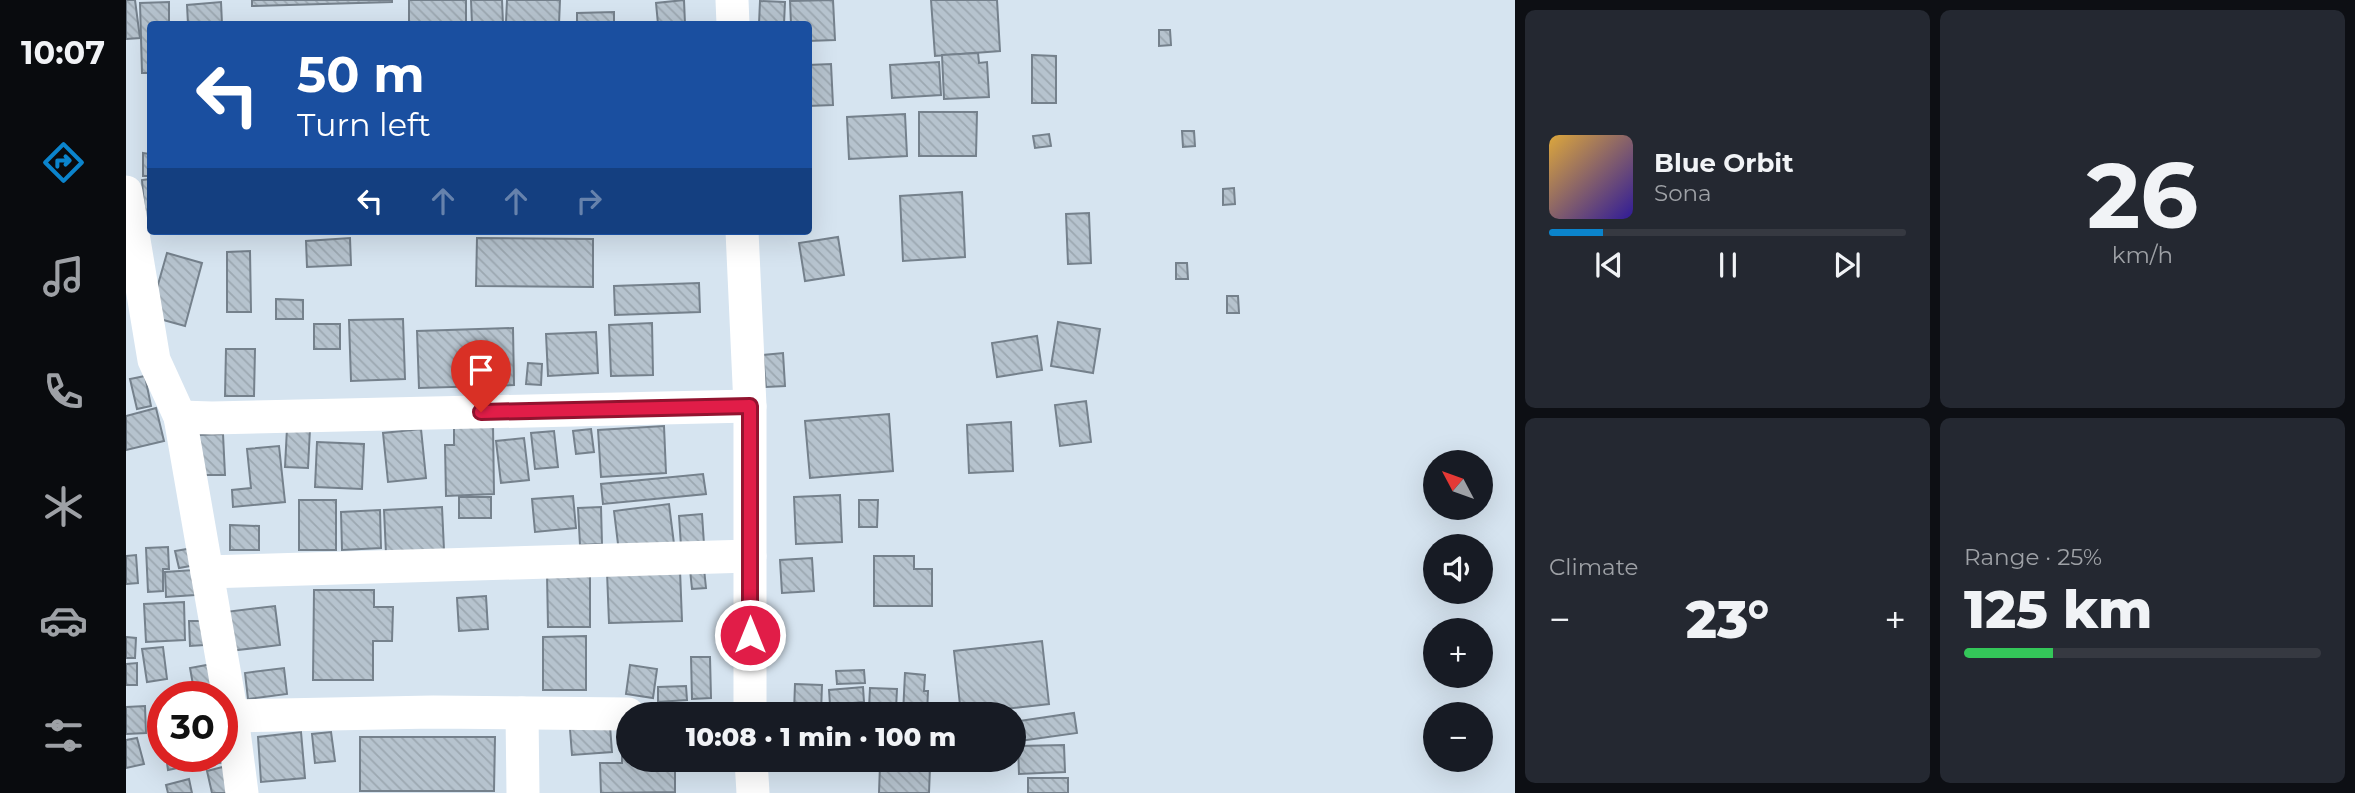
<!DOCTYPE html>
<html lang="en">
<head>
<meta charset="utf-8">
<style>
	body { margin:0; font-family:Montserrat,sans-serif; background:#242831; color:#f1f3f6; height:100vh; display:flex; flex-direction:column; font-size:26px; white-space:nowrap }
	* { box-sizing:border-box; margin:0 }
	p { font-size:23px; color:#9ea1a6 }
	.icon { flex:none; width:38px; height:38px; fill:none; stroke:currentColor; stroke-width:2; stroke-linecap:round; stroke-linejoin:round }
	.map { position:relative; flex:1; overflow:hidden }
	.sheet { display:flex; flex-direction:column; gap:10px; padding:10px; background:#0d0f14; width:840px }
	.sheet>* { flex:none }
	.guide { position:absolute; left:21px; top:21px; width:665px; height:214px; border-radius:7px; box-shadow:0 7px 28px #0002; background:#1a4fa0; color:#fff; overflow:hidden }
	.needle { width:46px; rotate:311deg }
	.fabs { position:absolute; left:1297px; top:450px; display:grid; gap:14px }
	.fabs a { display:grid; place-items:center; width:70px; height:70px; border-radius:50%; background:#171b24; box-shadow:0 7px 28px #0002; font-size:35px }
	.speed { position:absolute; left:21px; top:681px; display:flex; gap:14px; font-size:35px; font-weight:700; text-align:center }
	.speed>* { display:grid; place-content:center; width:91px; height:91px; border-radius:50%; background:#171b24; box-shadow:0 7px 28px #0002; line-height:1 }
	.speed .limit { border:10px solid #d22; background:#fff; color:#111 }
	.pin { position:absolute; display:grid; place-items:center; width:60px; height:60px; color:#fff; margin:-72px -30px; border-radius:50% 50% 50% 0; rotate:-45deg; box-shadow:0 0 7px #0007 }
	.pin .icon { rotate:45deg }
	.me { position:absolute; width:77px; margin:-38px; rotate:0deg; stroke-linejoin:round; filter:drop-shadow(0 0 5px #0008) }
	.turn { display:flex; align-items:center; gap:24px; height:147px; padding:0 35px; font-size:32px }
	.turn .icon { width:91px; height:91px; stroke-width:2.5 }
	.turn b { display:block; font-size:49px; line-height:60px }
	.lanes { display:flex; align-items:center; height:66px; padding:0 35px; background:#0003; justify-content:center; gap:35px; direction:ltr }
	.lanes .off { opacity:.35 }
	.big { font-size:52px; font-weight:800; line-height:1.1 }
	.sheet .tile { flex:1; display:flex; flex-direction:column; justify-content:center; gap:10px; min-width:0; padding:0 24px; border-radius:10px; background:#242831 }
	.sheet .dial { align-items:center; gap:0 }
	.dial b { font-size:91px; line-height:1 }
	.song { display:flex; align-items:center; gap:21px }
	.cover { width:84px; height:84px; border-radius:10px; background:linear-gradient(135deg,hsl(40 70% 55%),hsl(250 70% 35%)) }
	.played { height:7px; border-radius:4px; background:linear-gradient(90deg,#0b84cc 15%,#363941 15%) }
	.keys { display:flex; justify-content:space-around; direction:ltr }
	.heat { display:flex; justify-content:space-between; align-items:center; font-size:38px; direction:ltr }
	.charge { height:10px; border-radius:5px; background:linear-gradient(90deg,#34c759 25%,#363941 0) }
	.sheet .tiles { flex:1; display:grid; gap:10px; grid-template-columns:repeat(2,1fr) }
	.trip { position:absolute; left:490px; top:702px; width:410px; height:70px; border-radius:35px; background:#171b24; box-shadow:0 7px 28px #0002; font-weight:800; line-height:70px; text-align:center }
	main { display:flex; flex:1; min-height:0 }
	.menu { display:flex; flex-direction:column; width:126px; justify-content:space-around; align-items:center; background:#090b0e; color:#9ea1a6 }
	.menu .icon { width:49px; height:49px }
	.menu .current { color:#0b84cc }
	.menu b { font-size:32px; color:#f1f3f6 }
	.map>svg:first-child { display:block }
	.building { fill:url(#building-back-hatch); stroke:#75818c; stroke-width:2 }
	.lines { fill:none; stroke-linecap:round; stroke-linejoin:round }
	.minor { stroke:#fff; stroke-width:33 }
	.route-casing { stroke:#92132f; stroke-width:18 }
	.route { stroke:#e11d48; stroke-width:12 }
</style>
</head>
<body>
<main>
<nav class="menu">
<b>10:07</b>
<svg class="icon current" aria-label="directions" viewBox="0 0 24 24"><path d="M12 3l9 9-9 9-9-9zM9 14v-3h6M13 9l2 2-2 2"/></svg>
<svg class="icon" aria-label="music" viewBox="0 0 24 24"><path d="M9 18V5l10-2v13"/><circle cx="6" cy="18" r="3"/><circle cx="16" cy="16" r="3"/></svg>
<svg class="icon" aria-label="phone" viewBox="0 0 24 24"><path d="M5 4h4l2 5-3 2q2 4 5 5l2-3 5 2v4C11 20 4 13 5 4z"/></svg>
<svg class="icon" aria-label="climate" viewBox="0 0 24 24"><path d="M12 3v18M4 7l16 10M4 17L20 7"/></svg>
<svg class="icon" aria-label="car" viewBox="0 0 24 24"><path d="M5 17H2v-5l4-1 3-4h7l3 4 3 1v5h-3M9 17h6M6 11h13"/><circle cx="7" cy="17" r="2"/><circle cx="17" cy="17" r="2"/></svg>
<svg class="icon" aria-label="filters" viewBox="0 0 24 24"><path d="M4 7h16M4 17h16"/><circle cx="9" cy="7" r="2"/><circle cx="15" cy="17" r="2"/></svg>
</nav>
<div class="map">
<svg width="1389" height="793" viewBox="0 0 1389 793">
	<defs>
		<pattern id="building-back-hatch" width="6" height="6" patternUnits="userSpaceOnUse" patternTransform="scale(1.75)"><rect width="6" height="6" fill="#b6c3ce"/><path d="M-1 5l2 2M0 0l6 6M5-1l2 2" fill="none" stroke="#9ca8b1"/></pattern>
	</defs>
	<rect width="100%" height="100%" fill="#d6e4f0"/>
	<g class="building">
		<polygon points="0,0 9,0 14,38 0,39"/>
		<polygon points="126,0 266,0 266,2 126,6"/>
		<rect x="283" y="0" width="57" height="24"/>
		<polygon points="345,0 376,0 377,24 346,24"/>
		<polygon points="381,0 434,0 433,24 380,22"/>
		<polygon points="558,0 559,24 532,24 530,3"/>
		<polygon points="707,0 709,40 682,41 682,24 665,24 664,1"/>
		<polygon points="805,0 871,0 874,51 809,56"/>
		<polygon points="634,1 659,2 658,24 633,24"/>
		<polygon points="43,2 43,24 24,24 24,73 16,73 14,3"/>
		<polygon points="95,2 96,24 62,24 61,5"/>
		<polygon points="488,12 488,24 451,24 451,13"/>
		<polygon points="1033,30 1044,30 1045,45 1033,46"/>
		<polygon points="852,53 853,63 861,62 863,97 818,99 816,55"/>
		<polygon points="906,55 930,56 930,103 906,103"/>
		<polygon points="813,62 815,95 766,98 764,65"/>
		<polygon points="705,64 707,105 682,106 682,65"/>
		<polygon points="793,112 851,112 850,156 793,156"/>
		<polygon points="779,114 781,156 723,159 721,117"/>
		<polygon points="1056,131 1068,131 1069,146 1057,147"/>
		<polygon points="923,134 925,146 909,148 907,136"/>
		<polygon points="17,153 24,154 24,176 17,176"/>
		<polygon points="24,179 24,223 19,223 16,180"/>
		<polygon points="1108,188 1109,204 1097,205 1097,189"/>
		<polygon points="836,192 839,257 777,261 774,196"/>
		<polygon points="963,213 965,263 942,264 940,214"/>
		<polygon points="712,237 718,275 679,281 673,243"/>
		<polygon points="224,238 225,265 181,267 180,241"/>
		<polygon points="351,238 467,239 467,287 350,286"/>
		<polygon points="124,251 125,312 101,312 101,252"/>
		<polygon points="41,253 76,263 59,326 23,316"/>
		<polygon points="1050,263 1061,263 1062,279 1050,279"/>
		<polygon points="573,283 574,312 489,315 488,286"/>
		<polygon points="1101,296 1112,296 1113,313 1101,313"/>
		<polygon points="150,299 177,300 177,319 150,319"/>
		<polygon points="277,319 279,379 225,381 223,320"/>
		<polygon points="932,322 974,329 967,373 925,366"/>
		<polygon points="526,323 527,375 485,376 483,325"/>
		<rect x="188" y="324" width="26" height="25"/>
		<polygon points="387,328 388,385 293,388 291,331"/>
		<polygon points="470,332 472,373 422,376 420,334"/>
		<polygon points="911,336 916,370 871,377 866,343"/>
		<polygon points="100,349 129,349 128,396 99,396"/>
		<polygon points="657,353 659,386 640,387 637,355"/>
		<polygon points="402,363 416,364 415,385 400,384"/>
		<polygon points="19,376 25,406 11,409 4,379"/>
		<polygon points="960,401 965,442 934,446 929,405"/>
		<polygon points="30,408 38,441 0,450 0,416"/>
		<polygon points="763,414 767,471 684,478 679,421"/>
		<polygon points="885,422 887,471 843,473 841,425"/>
		<polygon points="367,425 368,494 320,496 319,445 328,445 328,426"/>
		<polygon points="538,426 540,473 475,477 472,430"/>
		<polygon points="161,428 184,429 182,468 159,467"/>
		<polygon points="295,429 300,478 262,482 257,433"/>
		<polygon points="465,429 468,452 450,454 447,431"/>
		<polygon points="428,431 432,467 409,469 405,433"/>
		<polygon points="97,434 99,475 74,475 72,435"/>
		<polygon points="398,438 403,480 375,483 370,441"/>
		<polygon points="191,442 238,444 236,489 189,487"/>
		<polygon points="153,446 159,502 107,507 106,490 125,488 121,449"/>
		<polygon points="577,474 580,494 477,504 475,484"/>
		<polygon points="714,495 716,542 670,544 668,497"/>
		<polygon points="447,496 450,528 409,532 406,499"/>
		<rect x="333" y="497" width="32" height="21"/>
		<rect x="173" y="500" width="37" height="50"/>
		<polygon points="733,500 752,500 751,527 733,527"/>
		<polygon points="543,504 548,544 493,552 488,511"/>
		<polygon points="316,507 318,550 260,554 258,510"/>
		<polygon points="475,507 476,544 454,545 452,508"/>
		<polygon points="254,510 255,548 216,550 215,512"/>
		<polygon points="576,514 578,544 555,546 553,516"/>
		<polygon points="104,525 133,526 133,550 104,550"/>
		<polygon points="42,547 43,569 37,569 37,591 22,592 20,548"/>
		<polygon points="67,548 70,565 53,568 49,551"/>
		<polygon points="10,555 12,583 0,584 0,556"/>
		<polygon points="748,556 788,556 788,569 806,569 806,606 748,606"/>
		<polygon points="686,558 688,591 656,593 654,560"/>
		<polygon points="577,559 580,588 566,589 563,560"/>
		<polygon points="68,570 69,595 40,597 39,572"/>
		<polygon points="554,570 556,621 483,623 481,572"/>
		<polygon points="464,573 464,627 422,627 421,574"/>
		<polygon points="188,590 248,590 248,607 267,607 266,641 247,641 247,680 187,680"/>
		<polygon points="360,596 362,629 333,631 331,598"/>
		<polygon points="58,602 59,640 20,642 18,604"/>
		<polygon points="149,606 154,645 104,651 99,612"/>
		<polygon points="63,621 77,621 78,645 64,646"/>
		<polygon points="460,636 460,690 417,690 417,637"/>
		<polygon points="0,637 10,638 9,658 0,658"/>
		<polygon points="916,641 923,704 835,714 828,651"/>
		<polygon points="37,647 41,679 21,682 16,649"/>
		<polygon points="565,657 584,657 585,698 566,699"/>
		<polygon points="11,663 11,685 0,685 0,664"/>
		<polygon points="86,664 90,694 69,696 64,668"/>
		<polygon points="504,665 531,669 527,698 500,694"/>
		<polygon points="158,668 161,694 122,699 119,673"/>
		<polygon points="738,670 739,683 711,684 710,671"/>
		<polygon points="779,673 799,675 798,691 802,691 801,714 777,714"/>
		<polygon points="669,684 696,685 695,713 668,712"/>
		<polygon points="560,686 561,700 532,702 532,687"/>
		<polygon points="737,687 738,702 704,705 703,690"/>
		<polygon points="744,688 771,689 770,709 743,708"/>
		<polygon points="19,706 20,733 0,734 0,707"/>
		<polygon points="948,713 951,733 887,742 887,722"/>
		<polygon points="484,726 486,752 446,755 444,729"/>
		<polygon points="175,732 179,778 135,782 132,737"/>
		<polygon points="205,732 209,761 189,763 186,734"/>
		<polygon points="496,733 502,733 502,760 549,760 549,792 475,793 474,763 496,763"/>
		<polygon points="234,737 369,737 368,791 234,791"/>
		<polygon points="11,738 18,764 0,768 0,740"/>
		<polygon points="938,745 939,772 893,774 892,746"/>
		<polygon points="40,756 70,756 71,764 42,770"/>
		<polygon points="77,756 96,756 103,761 79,766"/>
		<polygon points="104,765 106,793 86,793 81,771"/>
		<polygon points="754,765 804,767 803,793 753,793"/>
		<rect x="902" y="778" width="40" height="15"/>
		<polygon points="63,779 66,793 42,793 40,785"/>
	</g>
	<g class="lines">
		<g class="minor">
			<polyline points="606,0 607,24"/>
			<polyline points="0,192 28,360 54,417"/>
			<polyline points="616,231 624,406 624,714"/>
			<polyline points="81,572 624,556"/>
			<polyline points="396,713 397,793"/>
			<polyline points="106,716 307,712 502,714"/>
			<polyline points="625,760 627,793"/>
			<polyline points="116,793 106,716 54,417 86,418 624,406"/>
		</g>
	</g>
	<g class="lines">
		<defs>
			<polyline id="route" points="355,412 624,406 624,635"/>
		</defs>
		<use href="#route" class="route-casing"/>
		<use href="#route" class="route"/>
	</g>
</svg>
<div class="fabs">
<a><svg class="needle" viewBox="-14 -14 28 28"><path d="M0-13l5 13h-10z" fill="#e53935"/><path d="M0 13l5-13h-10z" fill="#9ea1a6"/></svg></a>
<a><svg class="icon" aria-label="sound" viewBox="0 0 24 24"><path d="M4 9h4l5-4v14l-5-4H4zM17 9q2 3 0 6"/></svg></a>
<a>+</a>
<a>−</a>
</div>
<div class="speed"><div class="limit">30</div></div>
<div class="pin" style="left:355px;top:412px;background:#d93025"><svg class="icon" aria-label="arrive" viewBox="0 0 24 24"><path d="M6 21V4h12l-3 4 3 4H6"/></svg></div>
<svg class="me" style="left:624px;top:635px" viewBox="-20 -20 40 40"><circle r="17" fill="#e11d48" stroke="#fff" stroke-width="3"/><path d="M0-11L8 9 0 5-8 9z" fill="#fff"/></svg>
<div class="trip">10:08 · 1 min · 100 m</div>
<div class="guide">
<div class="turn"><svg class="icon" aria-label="left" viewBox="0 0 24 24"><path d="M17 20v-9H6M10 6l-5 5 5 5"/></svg><div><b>50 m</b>Turn left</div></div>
<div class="lanes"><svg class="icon" aria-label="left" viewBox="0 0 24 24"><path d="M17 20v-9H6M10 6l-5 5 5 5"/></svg><svg class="icon off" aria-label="ahead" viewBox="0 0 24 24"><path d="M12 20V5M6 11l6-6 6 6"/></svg><svg class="icon off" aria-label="ahead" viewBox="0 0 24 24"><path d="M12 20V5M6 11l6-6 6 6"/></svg><svg class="icon off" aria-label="right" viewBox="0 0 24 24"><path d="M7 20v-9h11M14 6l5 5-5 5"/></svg></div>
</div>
</div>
<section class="sheet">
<div class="tiles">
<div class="tile">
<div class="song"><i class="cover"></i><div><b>Blue Orbit</b><p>Sona</p></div></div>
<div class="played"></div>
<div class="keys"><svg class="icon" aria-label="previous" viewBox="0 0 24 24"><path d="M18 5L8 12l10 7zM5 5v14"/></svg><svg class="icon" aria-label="pause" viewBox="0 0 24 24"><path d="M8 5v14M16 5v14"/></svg><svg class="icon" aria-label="next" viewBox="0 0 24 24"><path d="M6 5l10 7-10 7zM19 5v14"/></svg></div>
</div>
<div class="tile dial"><b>26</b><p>km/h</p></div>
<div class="tile"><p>Climate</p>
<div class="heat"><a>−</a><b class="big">23°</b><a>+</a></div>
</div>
<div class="tile"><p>Range · 25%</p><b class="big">125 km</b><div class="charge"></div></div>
</div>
</section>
</main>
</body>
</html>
